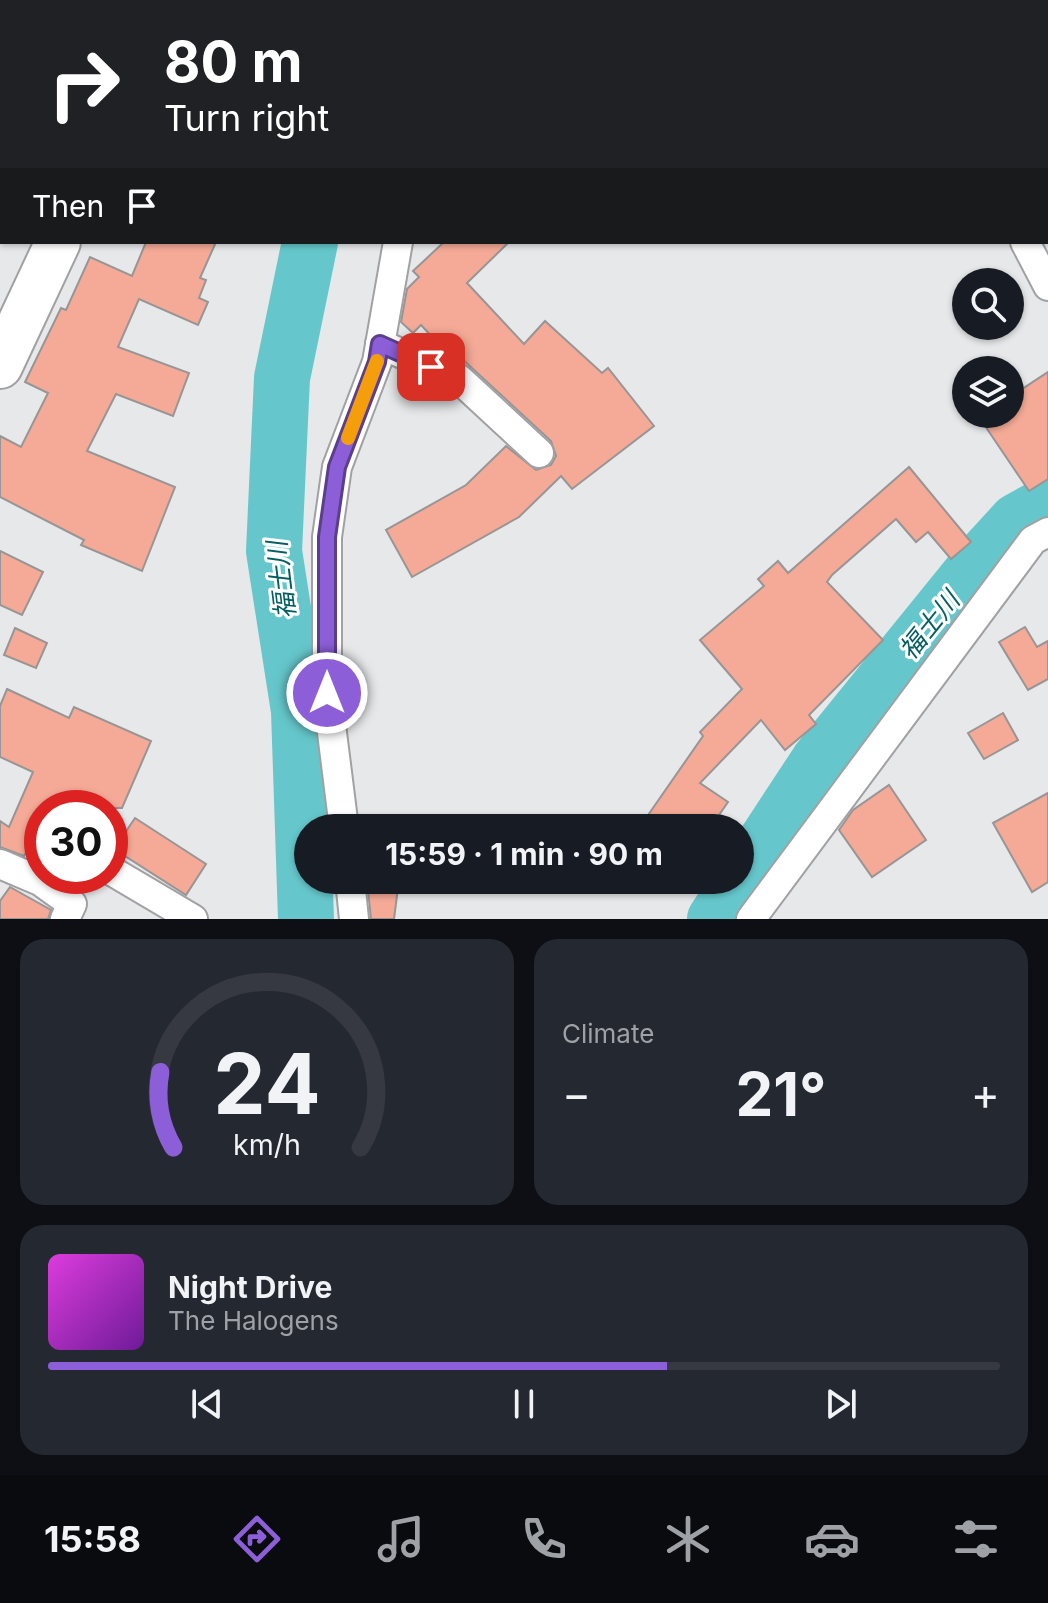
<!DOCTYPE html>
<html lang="en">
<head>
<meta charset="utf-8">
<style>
	body { margin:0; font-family:Inter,"Noto Sans JP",sans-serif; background:#242831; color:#f1f3f6; height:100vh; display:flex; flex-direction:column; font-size:30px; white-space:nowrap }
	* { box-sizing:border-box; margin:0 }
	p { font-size:26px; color:#9ea1a6 }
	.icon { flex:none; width:44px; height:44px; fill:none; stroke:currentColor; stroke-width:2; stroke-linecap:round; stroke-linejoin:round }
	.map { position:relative; height:919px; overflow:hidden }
	.drawer { display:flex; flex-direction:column; gap:20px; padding:20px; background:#0d0f14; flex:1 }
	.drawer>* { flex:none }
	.guide { position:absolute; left:0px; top:0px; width:1048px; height:244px; box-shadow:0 2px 6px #0004; background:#202124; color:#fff; overflow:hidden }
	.buttons { position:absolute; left:952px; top:268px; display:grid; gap:16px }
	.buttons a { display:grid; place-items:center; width:72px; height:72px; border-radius:50%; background:#171b24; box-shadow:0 2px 6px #0004; font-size:40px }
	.speed { position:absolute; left:24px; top:790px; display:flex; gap:16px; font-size:40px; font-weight:700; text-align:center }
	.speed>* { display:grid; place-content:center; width:104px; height:104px; border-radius:50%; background:#171b24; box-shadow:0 2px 6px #0004; line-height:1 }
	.speed .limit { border:12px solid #d22; background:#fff; color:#111 }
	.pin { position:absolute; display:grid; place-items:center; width:68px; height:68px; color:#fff; margin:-34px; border-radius:16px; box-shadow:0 4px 12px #0006 }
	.me { position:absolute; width:88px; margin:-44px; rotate:0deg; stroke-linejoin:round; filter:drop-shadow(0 0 6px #0008) }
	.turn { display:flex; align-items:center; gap:28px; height:168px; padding:0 32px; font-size:36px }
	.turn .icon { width:104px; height:104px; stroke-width:2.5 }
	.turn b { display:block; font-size:56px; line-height:68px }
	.then { display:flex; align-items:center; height:76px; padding:0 32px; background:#0003; gap:16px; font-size:30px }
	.big { font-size:60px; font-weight:700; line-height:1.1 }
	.drawer .tile { flex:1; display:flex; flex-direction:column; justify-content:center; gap:12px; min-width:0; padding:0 28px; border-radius:24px; background:#242831 }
	.drawer .dial { align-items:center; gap:0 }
	.dial svg { height:208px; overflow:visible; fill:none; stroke:#363941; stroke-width:7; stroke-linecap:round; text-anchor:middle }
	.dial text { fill:#f1f3f6; stroke:none }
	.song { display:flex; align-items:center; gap:24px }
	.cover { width:96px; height:96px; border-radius:12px; background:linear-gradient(135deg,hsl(300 70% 55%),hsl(280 70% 35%)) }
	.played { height:8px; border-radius:4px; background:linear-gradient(90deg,#8c5fd8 65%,#363941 65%) }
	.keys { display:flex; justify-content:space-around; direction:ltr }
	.heat { display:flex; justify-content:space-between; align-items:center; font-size:44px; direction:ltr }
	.drawer .tiles { flex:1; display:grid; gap:20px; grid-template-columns:1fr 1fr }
	.tile:last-child { grid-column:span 2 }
	.trip { position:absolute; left:294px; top:814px; width:460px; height:80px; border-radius:40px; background:#171b24; box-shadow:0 2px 6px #0004; font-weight:700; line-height:80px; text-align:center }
	.dock { display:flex; height:128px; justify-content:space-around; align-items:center; background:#090b0e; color:#9ea1a6 }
	.dock .icon { width:56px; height:56px }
	.dock .active { color:#8c5fd8 }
	.dock b { font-size:36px; color:#f1f3f6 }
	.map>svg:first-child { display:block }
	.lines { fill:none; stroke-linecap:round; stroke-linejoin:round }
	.river { stroke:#65c7cb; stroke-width:56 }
	.building { fill:#f4aa96; stroke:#979595; stroke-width:2 }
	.minor-casing { stroke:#a1a1a3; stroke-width:32 }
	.primary-casing { stroke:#a1a1a3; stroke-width:48 }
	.path { stroke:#b0b0b1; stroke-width:5; stroke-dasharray:4 4; stroke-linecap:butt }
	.minor { stroke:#fff; stroke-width:28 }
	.primary { stroke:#fff; stroke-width:44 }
	.route-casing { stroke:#5b3e8c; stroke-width:20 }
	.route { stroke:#8c5fd8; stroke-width:14 }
	.slow { stroke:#f59e0b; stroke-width:14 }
	.labels { text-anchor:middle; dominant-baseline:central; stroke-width:6; stroke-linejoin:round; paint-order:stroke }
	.water-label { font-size:26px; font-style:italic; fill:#055f62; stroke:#fff }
</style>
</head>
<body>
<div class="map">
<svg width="1048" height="919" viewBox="0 0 1048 919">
	<rect width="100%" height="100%" fill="#e7e8e9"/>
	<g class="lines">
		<g class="river">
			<polyline points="365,0 365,2"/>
			<polyline points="306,919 299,711 274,551 282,378 310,242"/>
			<polyline points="715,919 818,762 985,556 1017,521 1048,504"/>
		</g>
	</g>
	<g class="building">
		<polygon points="146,242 216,242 200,278 206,280 199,298 208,302 198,325 139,299 118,347 189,373 173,416 116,394 87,451 175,487 142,571 81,545 84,540 0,497 0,436 21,447 48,393 25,382 61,308 66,310 90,257 132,276"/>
		<polygon points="444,242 509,242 467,283 524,344 545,321 602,373 608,368 654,426 572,489 561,476 519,517 412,577 386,530 466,485 506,446 536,470 551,465 556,456 551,441 461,358 450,356 421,325 413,333 401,322 407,289 419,277 413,271"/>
		<polygon points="1048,372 1048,479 1029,491 977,414 1010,414 1010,397"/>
		<polygon points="909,467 971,542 951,559 928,532 916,542 896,519 832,575 827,582 883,640 809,715 816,724 785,750 761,720 700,783 728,802 710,828 674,828 663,821 657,827 646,818 703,736 700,732 742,689 700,640 764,586 758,579 778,561 788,573"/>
		<polygon points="0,551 43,572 22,615 0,605"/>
		<polygon points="1025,627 1037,647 1048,641 1048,679 1028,690 999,642"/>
		<polygon points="15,628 47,643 36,668 4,655"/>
		<polygon points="7,689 69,718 74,707 151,741 122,808 42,808 42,827 24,856 0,847 0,821 9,827 33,772 0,757 0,706"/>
		<polygon points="1003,713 1018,740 984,759 968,733"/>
		<polygon points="889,785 926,840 872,877 839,830 853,810"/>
		<polygon points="1048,793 1048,882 1032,892 993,823"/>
		<polygon points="135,818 206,864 186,895 114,849"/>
		<polygon points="367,880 399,880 394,919 371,919"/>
		<polygon points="10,887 51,910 48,919 0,919 0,901"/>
	</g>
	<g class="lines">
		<defs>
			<g id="minor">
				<polyline points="429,2 429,0"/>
				<polyline points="1046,117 1048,117"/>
				<polyline points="1025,242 1048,286"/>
				<polyline points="380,344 459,379 539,453"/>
				<polyline points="344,828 327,693 327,537 337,467 377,362 398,242"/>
				<polyline points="0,864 40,881 72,904 65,919"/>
				<polyline points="110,870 193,919"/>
				<polyline points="350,880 354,919"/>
				<polyline points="751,919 1033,540 1048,532"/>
			</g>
			<g id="primary">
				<polyline points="170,2 171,0"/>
				<polyline points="0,366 58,242"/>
			</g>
		</defs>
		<use href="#minor" class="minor-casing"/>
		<use href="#primary" class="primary-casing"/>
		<g class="path">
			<polyline points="898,0 899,2"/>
			<polyline points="0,208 2,209"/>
		</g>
		<use href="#minor" class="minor"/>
		<use href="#primary" class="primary"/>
	</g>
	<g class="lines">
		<defs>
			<polyline id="route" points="327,693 327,537 337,467 377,362 380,344 431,367"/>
		</defs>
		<use href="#route" class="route-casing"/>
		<use href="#route" class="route"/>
		<polyline class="slow" points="348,438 377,361"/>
	</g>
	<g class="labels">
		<g class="water-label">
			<text transform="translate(281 580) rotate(-97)">福士川</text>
			<text transform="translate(929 625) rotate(-51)">福士川</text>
		</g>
	</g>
</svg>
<div class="buttons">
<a><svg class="icon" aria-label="search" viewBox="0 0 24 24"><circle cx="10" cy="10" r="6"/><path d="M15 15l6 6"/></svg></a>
<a><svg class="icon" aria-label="layers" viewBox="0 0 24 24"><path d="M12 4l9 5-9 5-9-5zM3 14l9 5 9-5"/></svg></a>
</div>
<div class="speed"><div class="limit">30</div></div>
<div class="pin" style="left:431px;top:367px;background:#d93025"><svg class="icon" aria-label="arrive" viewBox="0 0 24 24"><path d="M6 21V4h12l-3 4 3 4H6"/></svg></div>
<svg class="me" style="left:327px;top:693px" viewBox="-20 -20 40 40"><circle r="17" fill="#8c5fd8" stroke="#fff" stroke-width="3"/><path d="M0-11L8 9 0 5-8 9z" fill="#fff"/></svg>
<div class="trip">15:59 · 1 min · 90 m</div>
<div class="guide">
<div class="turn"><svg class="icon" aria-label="right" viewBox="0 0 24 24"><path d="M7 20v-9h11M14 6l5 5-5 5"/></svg><div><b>80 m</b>Turn right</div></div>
<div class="then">Then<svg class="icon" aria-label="arrive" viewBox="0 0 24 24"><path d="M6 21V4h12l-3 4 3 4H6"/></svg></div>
</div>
</div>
<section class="drawer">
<div class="tiles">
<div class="tile dial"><svg viewBox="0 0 100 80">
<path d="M14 69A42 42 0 1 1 86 69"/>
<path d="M14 69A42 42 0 0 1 9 40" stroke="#8c5fd8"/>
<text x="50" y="56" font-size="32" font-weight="700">24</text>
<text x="50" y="72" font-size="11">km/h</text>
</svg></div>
<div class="tile"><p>Climate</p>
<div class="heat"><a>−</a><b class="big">21°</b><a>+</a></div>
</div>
<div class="tile">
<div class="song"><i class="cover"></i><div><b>Night Drive</b><p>The Halogens</p></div></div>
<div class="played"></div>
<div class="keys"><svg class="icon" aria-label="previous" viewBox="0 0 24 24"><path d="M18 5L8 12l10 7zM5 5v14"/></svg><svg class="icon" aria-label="pause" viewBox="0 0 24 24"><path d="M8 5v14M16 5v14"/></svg><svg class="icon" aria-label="next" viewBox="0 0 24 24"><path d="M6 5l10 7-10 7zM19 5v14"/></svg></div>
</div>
</div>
</section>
<nav class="dock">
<b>15:58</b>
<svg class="icon active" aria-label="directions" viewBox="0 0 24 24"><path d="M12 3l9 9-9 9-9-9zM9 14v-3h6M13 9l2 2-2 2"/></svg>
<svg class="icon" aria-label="music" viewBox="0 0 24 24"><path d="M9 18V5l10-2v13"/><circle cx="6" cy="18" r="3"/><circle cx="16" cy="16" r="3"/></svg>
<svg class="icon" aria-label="phone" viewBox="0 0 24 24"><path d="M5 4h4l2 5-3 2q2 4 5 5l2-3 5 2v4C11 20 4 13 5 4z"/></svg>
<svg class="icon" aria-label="climate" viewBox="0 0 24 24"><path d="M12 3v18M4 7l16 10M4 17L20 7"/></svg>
<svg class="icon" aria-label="car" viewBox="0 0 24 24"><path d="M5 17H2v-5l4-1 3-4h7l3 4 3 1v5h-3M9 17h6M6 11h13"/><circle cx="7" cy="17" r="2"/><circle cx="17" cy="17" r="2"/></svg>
<svg class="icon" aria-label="filters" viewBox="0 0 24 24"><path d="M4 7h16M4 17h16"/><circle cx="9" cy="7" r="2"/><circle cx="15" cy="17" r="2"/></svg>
</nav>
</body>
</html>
